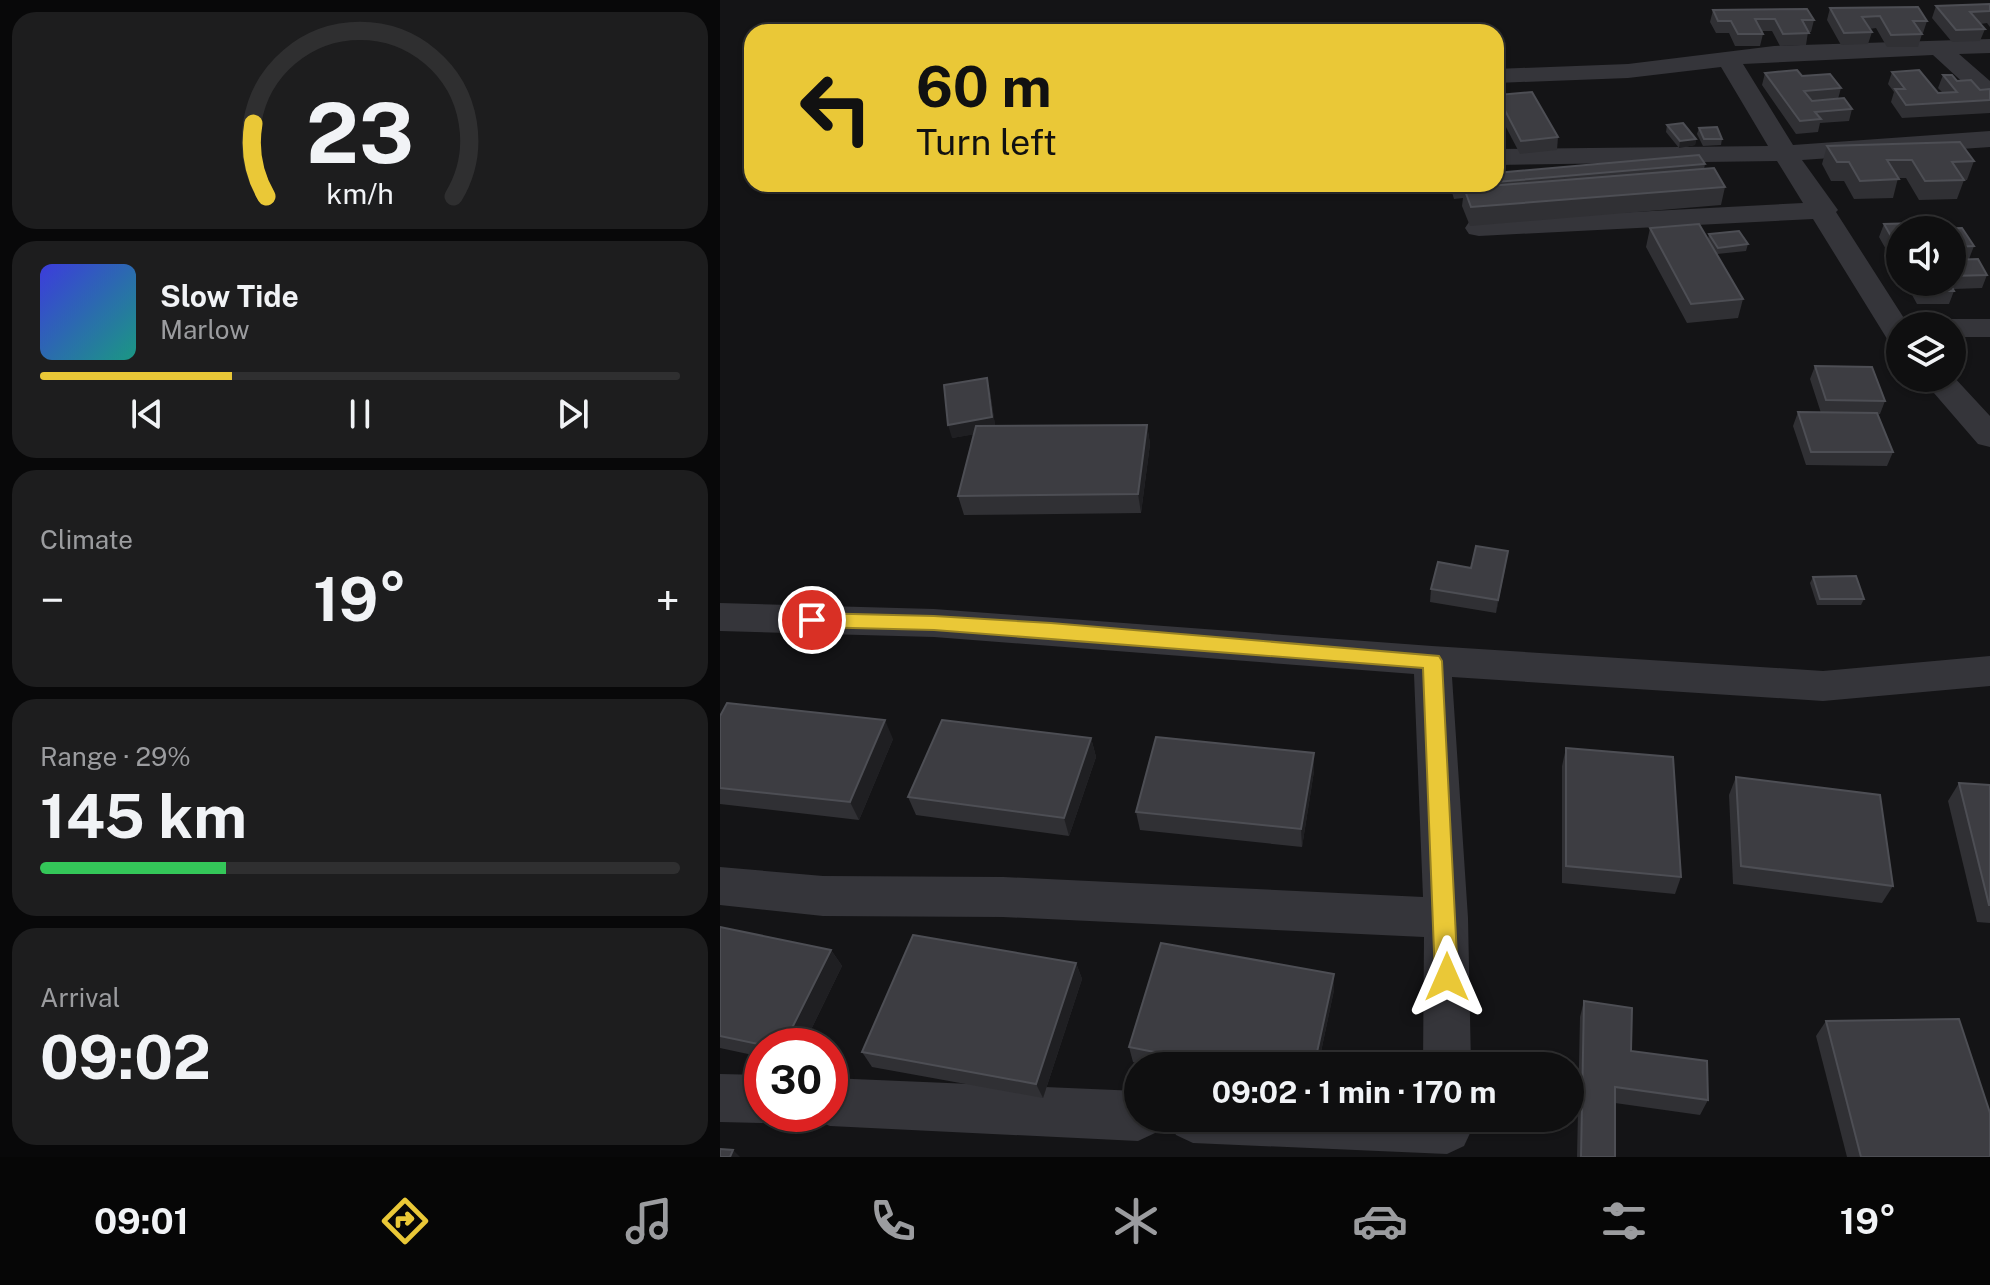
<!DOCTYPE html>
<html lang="en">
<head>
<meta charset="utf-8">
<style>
	body { margin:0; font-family:"Public Sans",sans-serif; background:#1d1d1e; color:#f1f3f6; height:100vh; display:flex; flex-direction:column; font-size:30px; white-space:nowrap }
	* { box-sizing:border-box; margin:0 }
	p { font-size:26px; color:#9b9c9f }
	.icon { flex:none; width:44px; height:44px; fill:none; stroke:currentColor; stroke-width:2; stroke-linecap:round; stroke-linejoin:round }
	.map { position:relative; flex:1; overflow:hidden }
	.drawer { display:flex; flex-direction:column; gap:12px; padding:12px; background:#080809; width:720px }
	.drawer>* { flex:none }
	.hud { position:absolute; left:24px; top:24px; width:760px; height:168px; border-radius:24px; box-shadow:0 2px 6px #0004,0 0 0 2px #2f2f30; background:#eac837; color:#111; overflow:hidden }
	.buttons { position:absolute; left:1166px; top:216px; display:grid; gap:16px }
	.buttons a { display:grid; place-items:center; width:80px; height:80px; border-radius:50%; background:#0f0f10; box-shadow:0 2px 6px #0004,0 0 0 2px #2f2f30; font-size:40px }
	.speed { position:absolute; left:24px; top:1028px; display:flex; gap:16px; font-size:40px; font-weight:700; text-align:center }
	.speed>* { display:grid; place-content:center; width:104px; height:104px; border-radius:50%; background:#0f0f10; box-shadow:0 2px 6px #0004,0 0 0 2px #2f2f30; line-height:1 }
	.speed .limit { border:12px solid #d22; background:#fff; color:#111 }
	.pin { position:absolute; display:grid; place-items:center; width:68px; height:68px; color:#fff; margin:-34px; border:4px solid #fff; border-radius:50%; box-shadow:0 2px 8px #0007 }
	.me { position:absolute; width:88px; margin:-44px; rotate:0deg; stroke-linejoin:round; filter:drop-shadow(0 0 6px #0008) }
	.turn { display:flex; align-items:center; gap:28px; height:168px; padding:0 40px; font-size:36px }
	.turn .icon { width:104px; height:104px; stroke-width:2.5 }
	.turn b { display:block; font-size:56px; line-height:68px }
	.big { font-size:60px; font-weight:700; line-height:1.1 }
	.drawer .widget { flex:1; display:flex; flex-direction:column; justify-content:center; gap:12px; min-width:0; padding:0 28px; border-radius:24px; background:#1d1d1e }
	.drawer .dial { align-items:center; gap:0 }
	.dial svg { height:208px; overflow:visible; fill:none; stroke:#2f2f30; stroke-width:7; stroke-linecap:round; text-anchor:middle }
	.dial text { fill:#f1f3f6; stroke:none }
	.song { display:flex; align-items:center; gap:24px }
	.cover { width:96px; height:96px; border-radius:12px; background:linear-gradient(135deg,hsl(240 70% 55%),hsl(170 70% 35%)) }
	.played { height:8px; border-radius:4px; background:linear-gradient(90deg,#eac837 30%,#2f2f30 30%) }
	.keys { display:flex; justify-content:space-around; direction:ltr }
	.heat { display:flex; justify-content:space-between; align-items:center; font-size:44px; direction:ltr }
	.charge { height:12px; border-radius:6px; background:linear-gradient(90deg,#34c759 29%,#2f2f30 0) }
	.trip { position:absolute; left:404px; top:1052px; width:460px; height:80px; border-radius:40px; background:#0f0f10; box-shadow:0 2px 6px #0004,0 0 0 2px #2f2f30; font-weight:700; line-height:80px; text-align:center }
	.dock { display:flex; height:128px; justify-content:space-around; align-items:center; background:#060606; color:#9b9c9f }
	.dock .icon { width:56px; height:56px }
	.dock .on { color:#eac837 }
	.dock b { font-size:36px; color:#f1f3f6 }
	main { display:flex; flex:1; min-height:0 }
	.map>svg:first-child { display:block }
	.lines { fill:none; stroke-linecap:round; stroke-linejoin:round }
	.minor { fill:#35353a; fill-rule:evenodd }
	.wall { fill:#303034 }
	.shaded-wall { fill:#1f1f22 }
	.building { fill:#3d3d42; stroke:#4d4e54; stroke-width:2 }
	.route { fill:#eac837; stroke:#988224; stroke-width:2 }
</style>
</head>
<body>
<main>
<section class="drawer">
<div class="widget dial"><svg viewBox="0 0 100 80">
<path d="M14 69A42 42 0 1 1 86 69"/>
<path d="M14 69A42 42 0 0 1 9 41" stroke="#eac837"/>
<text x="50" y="56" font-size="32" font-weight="700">23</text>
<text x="50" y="72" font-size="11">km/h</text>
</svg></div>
<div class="widget">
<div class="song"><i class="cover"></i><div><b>Slow Tide</b><p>Marlow</p></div></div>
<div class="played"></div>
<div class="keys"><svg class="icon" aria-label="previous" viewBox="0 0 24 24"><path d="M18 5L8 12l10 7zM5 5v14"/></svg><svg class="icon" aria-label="pause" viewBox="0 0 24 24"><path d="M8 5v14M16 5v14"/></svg><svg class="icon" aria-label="next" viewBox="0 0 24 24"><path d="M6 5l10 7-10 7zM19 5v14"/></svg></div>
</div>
<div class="widget"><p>Climate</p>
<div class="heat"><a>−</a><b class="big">19°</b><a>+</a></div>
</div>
<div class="widget"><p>Range · 29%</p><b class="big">145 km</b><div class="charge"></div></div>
<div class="widget"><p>Arrival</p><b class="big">09:02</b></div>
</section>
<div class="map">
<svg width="1270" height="1157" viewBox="0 0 1270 1157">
	<rect width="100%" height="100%" fill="#141416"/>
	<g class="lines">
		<g class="minor">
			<polygon points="1270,39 1270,53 1239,54 1270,81 1270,101 1261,99 1213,55 1023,64 1073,145 1270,131 1270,147 1082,160 1118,210 1116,212 1189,326 1180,326 1180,344 1169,342 1093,219 759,236 749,234 745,228 749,222 759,220 1083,203 1057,161 776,165 776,149 1048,146 1001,67 908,78 776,83 776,69 908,64 1054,46"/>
			<polygon points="1232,319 1270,319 1270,337 1232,337 1232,326 1218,326 1221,321"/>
			<polygon points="1232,375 1270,416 1270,447 1258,444 1201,378 1232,378"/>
			<polygon points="0,603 214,609 712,646 1103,671 1270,656 1270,686 1103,701 732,677 748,918 751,1066 703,1066 704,937 283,917 103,916 0,905 0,867 103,876 283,877 703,897 694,674 214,637 0,631"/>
			<polygon points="0,1074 42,1075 42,1114 59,1116 42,1123 0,1122"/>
			<polygon points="110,1078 418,1091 418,1118 442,1118 435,1133 418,1141 110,1126 93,1119 91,1114 110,1114"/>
			<polygon points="448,1118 747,1118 752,1129 744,1146 727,1154 473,1143 456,1135"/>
		</g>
	</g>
	<g class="wall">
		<polygon points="1270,4 1270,27 1267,23 1260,24 1265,29 1260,41 1232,42 1212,18 1216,6"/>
		<polygon points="1110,8 1207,21 1203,33 1201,33 1202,34 1198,47 1167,47 1156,28 1149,29 1152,32 1148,44 1121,45 1107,20"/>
		<polygon points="993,10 1094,20 1091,32 1088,32 1086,45 1060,46 1052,31 1041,31 1043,34 1040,46 1015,46 1009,33 996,33 990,22"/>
		<polygon points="1172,72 1218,93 1223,93 1218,88 1223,75 1260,90 1270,89 1270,113 1182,118 1171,102 1174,92 1168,84"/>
		<polygon points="1045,73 1082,76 1121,88 1118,99 1132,109 1129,121 1100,123 1098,132 1076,134 1042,85"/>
		<polygon points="777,95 838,137 837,150 800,154 776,108"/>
		<polygon points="947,125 976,139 975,145 959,148 946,132"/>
		<polygon points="979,128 1002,139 1001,145 983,146 977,134"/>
		<polygon points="1107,146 1254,161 1247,180 1244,180 1237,199 1199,200 1186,178 1178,178 1173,198 1134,199 1124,181 1111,181 1102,164"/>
		<polygon points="985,164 984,169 1005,187 1001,205 750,226 742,206 743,198 734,199 731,189 731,184 776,184 776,173"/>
		<polygon points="1199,223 1203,229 1242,228 1254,246 1249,259 1232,260 1232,230 1180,230 1180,274 1159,237 1164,224"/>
		<polygon points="930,228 988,239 989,234 1028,244 1026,251 997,254 1023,299 1018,318 967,323 926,247"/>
		<polygon points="1232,260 1267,275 1262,288 1234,289 1234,291 1229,304 1197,304 1185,282 1232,282"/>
		<polygon points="1095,366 1165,401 1160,414 1158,414 1173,452 1167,466 1086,465 1073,426 1078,412 1101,413 1090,379"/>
		<polygon points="270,391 275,426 427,425 430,444 421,513 244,515 238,496 254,434 232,438"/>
		<polygon points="786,564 776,613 710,602 711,589"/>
		<polygon points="1093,577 1144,599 1141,605 1097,605 1090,583"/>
		<polygon points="0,716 173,739 139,820 0,804"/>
		<polygon points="371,738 376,757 349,836 196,815 188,797"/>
		<polygon points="846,748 961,877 955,894 842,883 842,766"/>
		<polygon points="594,753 594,771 582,847 420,830 416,812"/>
		<polygon points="1016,777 1173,886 1162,903 1013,884 1009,795"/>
		<polygon points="1239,783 1270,785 1270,923 1257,922 1228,801"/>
		<polygon points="0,927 111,950 122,966 83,1046 42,1046 42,1057 0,1048"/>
		<polygon points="356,963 362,979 323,1098 152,1067 142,1052"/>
		<polygon points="614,990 598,1066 431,1066 413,1062 409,1047"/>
		<polygon points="864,1001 911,1051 988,1100 980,1115 895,1103 895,1157 857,1157 860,1017"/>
		<polygon points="1106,1021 1270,1157 1127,1157 1096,1036"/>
	</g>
	<g class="shaded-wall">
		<polygon points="976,139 975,145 959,148 960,141"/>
		<polygon points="267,378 270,391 276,431 232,438 228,425"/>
		<polygon points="427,425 430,444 421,513 418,494"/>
		<polygon points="788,551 786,564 776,613 778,600"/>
		<polygon points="165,720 173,739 139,820 130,802"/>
		<polygon points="371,738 376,757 349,836 344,818"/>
		<polygon points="594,753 594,771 582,847 581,829"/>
		<polygon points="111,950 122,966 83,1046 63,1046"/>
		<polygon points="356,963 362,979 323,1098 316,1084"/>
		<polygon points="614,974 614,990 598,1066 594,1066"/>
		<polygon points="13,1150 20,1157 10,1157"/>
	</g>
	<g class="building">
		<polygon points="1270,4 1270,11 1250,12 1265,29 1236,30 1216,6"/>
		<polygon points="1198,7 1207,21 1193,21 1202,34 1171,35 1160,16 1142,17 1152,32 1124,33 1110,8"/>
		<polygon points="1087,9 1094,20 1082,20 1089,33 1063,34 1055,19 1035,19 1043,34 1018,34 1011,21 998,21 993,10"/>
		<polygon points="1077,70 1082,76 1110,74 1121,88 1084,91 1092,101 1124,98 1132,109 1095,112 1101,119 1080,121 1045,73"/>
		<polygon points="1199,70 1218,93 1237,92 1223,75 1232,75 1237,81 1251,80 1260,90 1270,89 1270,100 1186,105 1175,89 1185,89 1172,72"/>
		<polygon points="812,92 838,137 801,141 777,95"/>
		<polygon points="963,123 976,139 960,141 947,125"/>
		<polygon points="997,127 1002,139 984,139 979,128"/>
		<polygon points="1240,142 1254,161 1232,162 1244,180 1205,181 1192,160 1167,160 1179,179 1140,181 1129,162 1117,162 1107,146"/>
		<polygon points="979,155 985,164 776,182 776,173"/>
		<polygon points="994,168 1005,187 751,207 744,188"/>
		<polygon points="735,184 758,184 735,186"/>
		<polygon points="1199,223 1203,229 1242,228 1254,246 1232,247 1232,230 1180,230 1180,252 1164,224"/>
		<polygon points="979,224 1023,299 971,304 930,228"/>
		<polygon points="1019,231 1028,244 998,248 989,234"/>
		<polygon points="1258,259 1267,275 1232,276 1232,260"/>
		<polygon points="1197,282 1229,282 1234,291 1202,291"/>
		<polygon points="1095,366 1152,367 1165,401 1106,400"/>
		<polygon points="267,378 272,417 228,425 224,385"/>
		<polygon points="1078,412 1157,413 1173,452 1091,452"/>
		<polygon points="427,425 418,494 238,496 256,426"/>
		<polygon points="756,546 788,551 778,600 711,589 718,562 751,568"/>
		<polygon points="1136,576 1144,599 1100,599 1093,577"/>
		<polygon points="7,703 165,720 130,802 0,788 0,716"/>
		<polygon points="222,720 371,738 344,818 188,797"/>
		<polygon points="436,737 594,753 581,829 416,812"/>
		<polygon points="846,748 953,757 961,877 846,866"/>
		<polygon points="1016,777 1160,795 1173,886 1021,866"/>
		<polygon points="1239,783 1270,785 1270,905 1269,905"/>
		<polygon points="0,927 111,950 63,1046 48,1046 0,1036"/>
		<polygon points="193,935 356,963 316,1084 142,1052"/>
		<polygon points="441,943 614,974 594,1066 505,1066 409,1047"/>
		<polygon points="864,1001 912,1008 911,1051 987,1061 988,1100 895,1087 895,1157 861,1157"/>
		<polygon points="1239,1019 1270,1113 1270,1157 1141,1157 1106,1021"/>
		<polygon points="0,1149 13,1150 10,1157 0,1157"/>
	</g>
	<polygon class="route" points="92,613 214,616 331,623 719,656 722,661 738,977 735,985 727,988 718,985 715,977 703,668 214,630 92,627 82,620"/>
</svg>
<div class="buttons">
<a><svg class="icon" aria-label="sound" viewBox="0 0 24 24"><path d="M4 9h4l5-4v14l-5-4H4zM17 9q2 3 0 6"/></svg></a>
<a><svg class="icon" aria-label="layers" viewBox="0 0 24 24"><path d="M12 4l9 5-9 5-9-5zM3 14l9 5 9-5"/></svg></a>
</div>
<div class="speed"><div class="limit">30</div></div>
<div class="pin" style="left:92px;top:620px;background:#d93025"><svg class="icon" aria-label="arrive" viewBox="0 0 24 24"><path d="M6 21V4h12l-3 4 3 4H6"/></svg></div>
<svg class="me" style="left:727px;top:977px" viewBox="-20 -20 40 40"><path d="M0-17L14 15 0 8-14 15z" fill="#eac837" stroke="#fff" stroke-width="4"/></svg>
<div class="trip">09:02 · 1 min · 170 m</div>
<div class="hud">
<div class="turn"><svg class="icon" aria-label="left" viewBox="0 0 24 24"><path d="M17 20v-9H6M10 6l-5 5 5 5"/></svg><div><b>60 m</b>Turn left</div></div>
</div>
</div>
</main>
<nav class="dock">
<b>09:01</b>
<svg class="icon on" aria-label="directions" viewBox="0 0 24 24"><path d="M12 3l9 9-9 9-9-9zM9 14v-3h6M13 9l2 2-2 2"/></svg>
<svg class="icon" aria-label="music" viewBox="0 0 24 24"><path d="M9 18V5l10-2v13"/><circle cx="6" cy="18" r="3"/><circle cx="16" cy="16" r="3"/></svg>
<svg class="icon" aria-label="phone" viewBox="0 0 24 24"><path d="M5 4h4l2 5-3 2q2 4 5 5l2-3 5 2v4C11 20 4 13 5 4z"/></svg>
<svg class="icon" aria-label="climate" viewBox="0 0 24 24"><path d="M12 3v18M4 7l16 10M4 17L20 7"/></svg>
<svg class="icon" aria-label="car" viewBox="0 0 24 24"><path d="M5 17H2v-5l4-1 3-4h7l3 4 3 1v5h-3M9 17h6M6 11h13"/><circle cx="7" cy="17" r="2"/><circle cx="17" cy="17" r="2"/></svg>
<svg class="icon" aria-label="filters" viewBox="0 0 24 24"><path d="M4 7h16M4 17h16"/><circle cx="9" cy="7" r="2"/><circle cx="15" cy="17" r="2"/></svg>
<b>19°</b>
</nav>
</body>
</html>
